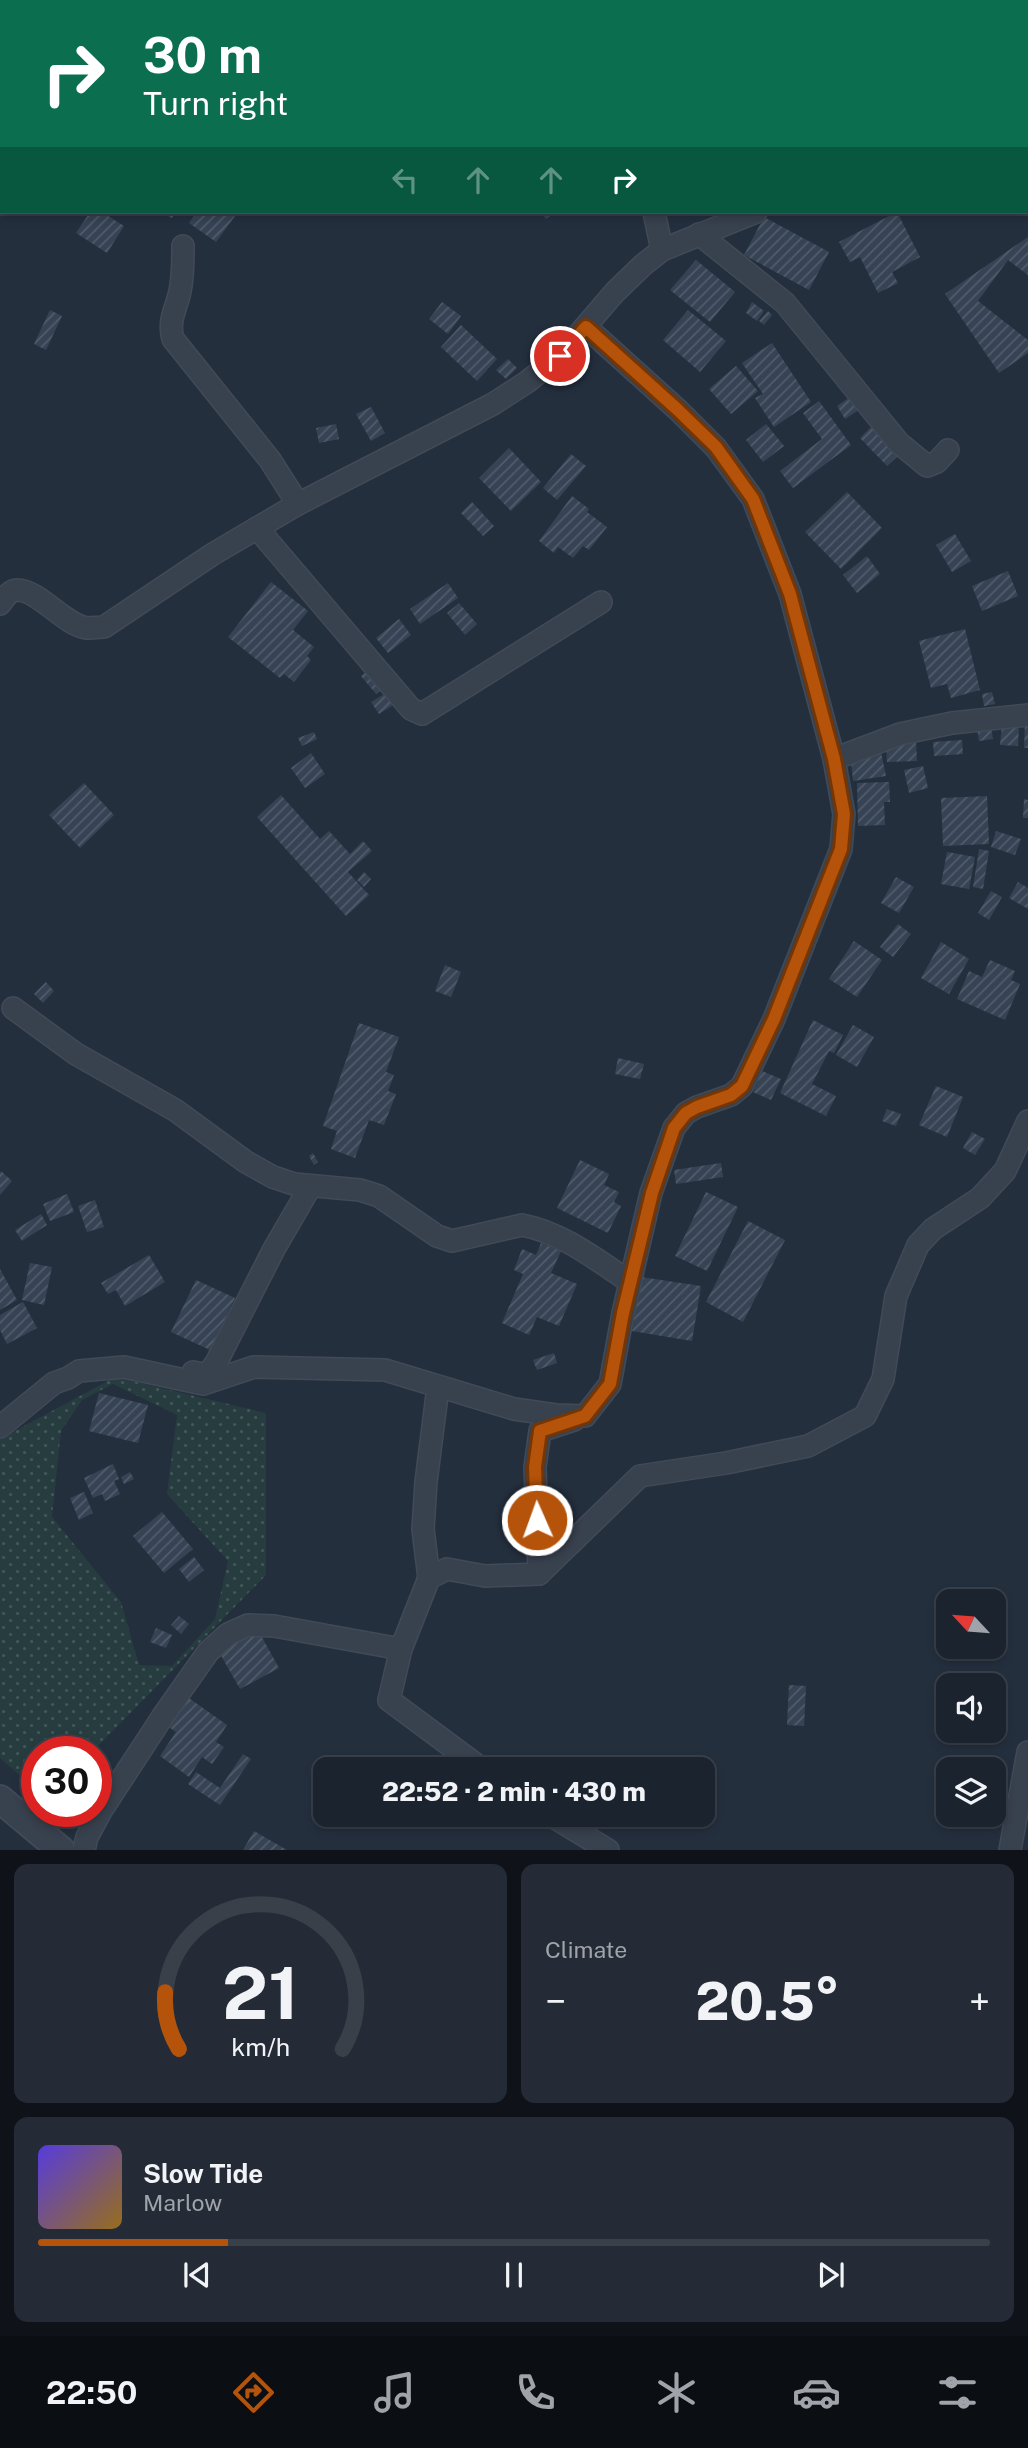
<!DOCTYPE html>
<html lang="en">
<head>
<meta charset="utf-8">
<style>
	body { margin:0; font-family:"Public Sans",sans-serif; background:#242b36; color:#f1f3f6; height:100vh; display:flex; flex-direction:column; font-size:26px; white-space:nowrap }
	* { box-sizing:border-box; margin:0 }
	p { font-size:23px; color:#a0a4aa }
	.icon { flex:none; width:38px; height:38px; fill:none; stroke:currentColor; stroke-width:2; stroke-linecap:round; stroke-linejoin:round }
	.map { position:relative; height:1850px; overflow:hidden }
	.panel { display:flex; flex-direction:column; gap:14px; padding:14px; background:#0f1319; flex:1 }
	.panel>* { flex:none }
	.top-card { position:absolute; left:0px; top:0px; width:1029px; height:214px; box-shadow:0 4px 10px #0003,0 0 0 2px #39404a; background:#0b6e4f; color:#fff; overflow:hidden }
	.needle { width:46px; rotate:296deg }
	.buttons { position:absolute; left:936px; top:1589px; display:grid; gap:14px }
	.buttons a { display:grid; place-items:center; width:70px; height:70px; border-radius:14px; background:#1b232e; box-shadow:0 4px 10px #0003,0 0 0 2px #39404a; font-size:35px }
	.speed { position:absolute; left:21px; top:1736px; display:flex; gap:14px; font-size:35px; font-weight:700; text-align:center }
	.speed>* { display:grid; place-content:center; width:91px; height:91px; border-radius:50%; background:#1b232e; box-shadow:0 4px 10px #0003,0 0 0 2px #39404a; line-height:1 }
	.speed .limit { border:10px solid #d22; background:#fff; color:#111 }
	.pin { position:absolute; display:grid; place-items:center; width:60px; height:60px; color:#fff; margin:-30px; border:4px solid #fff; border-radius:50%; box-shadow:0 2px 7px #0007 }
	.me { position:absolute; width:77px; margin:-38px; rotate:358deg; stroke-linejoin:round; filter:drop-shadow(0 0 5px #0008) }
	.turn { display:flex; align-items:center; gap:24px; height:147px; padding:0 28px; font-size:32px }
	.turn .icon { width:91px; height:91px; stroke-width:2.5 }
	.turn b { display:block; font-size:49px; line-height:60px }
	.lanes { display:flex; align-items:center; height:66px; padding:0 28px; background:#0003; justify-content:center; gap:35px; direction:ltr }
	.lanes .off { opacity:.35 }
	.big { font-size:52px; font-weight:800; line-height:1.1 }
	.panel .tile { flex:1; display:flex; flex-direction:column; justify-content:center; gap:10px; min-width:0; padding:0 24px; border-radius:14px; background:#242b36 }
	.panel .dial { align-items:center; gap:0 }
	.dial svg { height:182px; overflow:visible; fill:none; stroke:#39404a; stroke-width:7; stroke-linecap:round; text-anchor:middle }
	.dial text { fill:#f1f3f6; stroke:none }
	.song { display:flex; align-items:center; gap:21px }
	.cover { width:84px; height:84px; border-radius:10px; background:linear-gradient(135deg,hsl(250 70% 55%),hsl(40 70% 35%)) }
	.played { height:7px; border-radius:4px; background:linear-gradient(90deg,#b45309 20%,#39404a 20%) }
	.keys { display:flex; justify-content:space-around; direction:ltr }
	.heat { display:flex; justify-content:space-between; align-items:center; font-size:38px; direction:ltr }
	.panel .tiles { flex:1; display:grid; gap:14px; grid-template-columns:1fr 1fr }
	.tile:last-child { grid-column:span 2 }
	.trip { position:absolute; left:313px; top:1757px; width:402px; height:70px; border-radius:14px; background:#1b232e; box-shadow:0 4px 10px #0003,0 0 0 2px #39404a; font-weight:800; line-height:70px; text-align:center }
	.menu { display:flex; height:112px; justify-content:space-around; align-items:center; background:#0b0e12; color:#a0a4aa }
	.menu .icon { width:49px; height:49px }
	.menu .on { color:#b45309 }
	.menu b { font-size:32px; color:#f1f3f6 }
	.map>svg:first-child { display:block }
	.grass { fill:url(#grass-dots); fill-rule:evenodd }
	.building { fill:url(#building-hatch) }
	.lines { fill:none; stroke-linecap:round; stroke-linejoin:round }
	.minor-casing { stroke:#414a57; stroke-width:24 }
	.tertiary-casing { stroke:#414a57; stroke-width:30 }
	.minor { stroke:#38414e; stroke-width:21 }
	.tertiary { stroke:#38414e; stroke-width:26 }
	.route-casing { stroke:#753606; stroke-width:18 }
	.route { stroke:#b45309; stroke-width:12 }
</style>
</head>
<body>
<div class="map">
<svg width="1028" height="1850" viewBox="0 0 1028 1850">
	<defs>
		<pattern id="grass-dots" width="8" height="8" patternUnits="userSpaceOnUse" patternTransform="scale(1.75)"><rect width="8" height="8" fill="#263c3f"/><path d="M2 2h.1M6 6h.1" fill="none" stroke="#435659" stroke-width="1.8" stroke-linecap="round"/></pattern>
		<pattern id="building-hatch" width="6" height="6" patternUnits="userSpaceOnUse" patternTransform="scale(1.75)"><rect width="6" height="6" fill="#364354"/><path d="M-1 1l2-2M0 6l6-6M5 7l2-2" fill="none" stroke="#515c6b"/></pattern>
	</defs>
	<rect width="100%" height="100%" fill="#242f3e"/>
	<path class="grass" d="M 115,1377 L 266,1413 L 266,1575 L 92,1752 L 37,1752 L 37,1791 L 0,1758 L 0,1439 ZM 113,1384 L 177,1415 L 167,1494 L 228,1561 L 215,1619 L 172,1666 L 139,1665 L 121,1602 L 52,1517 L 61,1431 L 82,1400 Z"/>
	<g class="building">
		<polygon points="90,212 102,212 124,226 107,253 76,233"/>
		<polygon points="159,212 176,212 172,218"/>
		<polygon points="197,212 238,212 216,242 189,223"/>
		<polygon points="541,212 555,212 546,219"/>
		<polygon points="897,212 920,257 892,272 898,283 878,293 860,257 850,262 839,242"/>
		<polygon points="764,217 829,252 809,290 744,255"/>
		<polygon points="1028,237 1028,275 1008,260 978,301 1028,340 1028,353 999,373 945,294"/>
		<polygon points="696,260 735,292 710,322 670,290"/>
		<polygon points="442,302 461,316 448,334 429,319"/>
		<polygon points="752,302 764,311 757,321 746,313"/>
		<polygon points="50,310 62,316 46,350 34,344"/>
		<polygon points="688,310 726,341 700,372 663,340"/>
		<polygon points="768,311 772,315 764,325 759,321"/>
		<polygon points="461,325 497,359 477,381 441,347"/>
		<polygon points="772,343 811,402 774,427 755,398 763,394 742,363"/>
		<polygon points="508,359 517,368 506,379 496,370"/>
		<polygon points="736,366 758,391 731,414 709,389"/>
		<polygon points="850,397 859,410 845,419 837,406"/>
		<polygon points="819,401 851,445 793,488 780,471 822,439 803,413"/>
		<polygon points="371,407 385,433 371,441 356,414"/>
		<polygon points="336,424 339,439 319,443 316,428"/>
		<polygon points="766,424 784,446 763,462 746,440"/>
		<polygon points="872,426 899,455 887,466 860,438"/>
		<polygon points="509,448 541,482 511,511 479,478"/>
		<polygon points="571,454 586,466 557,500 543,488"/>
		<polygon points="847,492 882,528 841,569 805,532"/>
		<polygon points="572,496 589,509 587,512 607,527 589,550 583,546 573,558 558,547 554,553 539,541"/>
		<polygon points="472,502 494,526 483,536 461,513"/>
		<polygon points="955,534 971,561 952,572 936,545"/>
		<polygon points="867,556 880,574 857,593 843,575"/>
		<polygon points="1008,571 1018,596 982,611 972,586"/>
		<polygon points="271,582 308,611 293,630 314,647 307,656 311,660 294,682 284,674 280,678 228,637"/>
		<polygon points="448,583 458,598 420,624 410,609"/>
		<polygon points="459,603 477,624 465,635 447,613"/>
		<polygon points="399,619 411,635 388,653 376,638"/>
		<polygon points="965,629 980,690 951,698 947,684 931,688 919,641"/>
		<polygon points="371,668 386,686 376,694 361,676"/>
		<polygon points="391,690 398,702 379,714 371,702"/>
		<polygon points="992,692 995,704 984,706 982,694"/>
		<polygon points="990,720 993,739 979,741 976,722"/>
		<polygon points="1025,722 1028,722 1028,748 1024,748"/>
		<polygon points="1002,725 1019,726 1018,746 1000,745"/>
		<polygon points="314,732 317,739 302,746 298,738"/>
		<polygon points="916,740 917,761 887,762 886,742"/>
		<polygon points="962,740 963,754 934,756 933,742"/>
		<polygon points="881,752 886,776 853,781 851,761"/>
		<polygon points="311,753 325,774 305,788 291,768"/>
		<polygon points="923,766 928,788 909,793 904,770"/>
		<polygon points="889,782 890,802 884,802 885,825 858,826 857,783"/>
		<polygon points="84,783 114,815 80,848 49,815"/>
		<polygon points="281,795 320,839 329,831 350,854 363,841 372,851 348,872 369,895 346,916 257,817"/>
		<polygon points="987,796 989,844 943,846 941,798"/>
		<polygon points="1024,799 1028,800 1028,818 1023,818"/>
		<polygon points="996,831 1021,839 1015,855 991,847"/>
		<polygon points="979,849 989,851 983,889 973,887"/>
		<polygon points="947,852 975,857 969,889 941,884"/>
		<polygon points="364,872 371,879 364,887 357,880"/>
		<polygon points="896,877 914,887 899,913 881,903"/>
		<polygon points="1018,882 1028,888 1028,909 1009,898"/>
		<polygon points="991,891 1002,897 989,920 978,913"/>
		<polygon points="898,924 911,934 893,957 880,947"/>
		<polygon points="854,941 882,960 857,997 829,979"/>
		<polygon points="941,942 969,959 949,994 921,978"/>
		<polygon points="990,960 1015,971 1011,980 1020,984 1005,1020 957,999 969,971 982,977"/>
		<polygon points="445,965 461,972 451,997 435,991"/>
		<polygon points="46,982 54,991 43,1003 34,994"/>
		<polygon points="813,1020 843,1035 834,1053 829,1051 812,1084 836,1096 826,1116 780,1093"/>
		<polygon points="359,1023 399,1037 386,1072 394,1075 388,1091 396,1094 384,1125 369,1120 355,1158 331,1149 337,1131 323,1126"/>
		<polygon points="853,1025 874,1037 857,1067 836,1055"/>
		<polygon points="618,1058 644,1064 640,1079 615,1074"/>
		<polygon points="762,1071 781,1079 771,1100 753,1092"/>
		<polygon points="936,1086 963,1097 947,1137 919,1125"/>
		<polygon points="887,1109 901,1114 896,1126 882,1121"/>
		<polygon points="972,1132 985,1139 975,1155 963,1148"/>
		<polygon points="313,1153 318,1162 314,1165 309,1156"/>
		<polygon points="580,1160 609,1174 604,1185 619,1192 614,1202 621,1206 608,1233 557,1208"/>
		<polygon points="721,1163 723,1177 676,1184 674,1170"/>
		<polygon points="1,1171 12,1181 0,1195 0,1173"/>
		<polygon points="706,1192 738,1207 707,1271 675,1256"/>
		<polygon points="67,1194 74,1212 50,1221 43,1204"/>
		<polygon points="95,1200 104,1227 87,1232 78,1206"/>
		<polygon points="41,1214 47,1225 22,1241 15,1230"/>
		<polygon points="748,1221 785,1240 743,1322 706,1302"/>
		<polygon points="541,1243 561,1251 551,1273 577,1284 559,1326 537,1317 529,1335 502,1323 523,1274 514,1270 522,1249 536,1255"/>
		<polygon points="149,1255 165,1282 125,1306 116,1290 108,1294 101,1283"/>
		<polygon points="30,1263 52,1267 44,1305 22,1300"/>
		<polygon points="0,1269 17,1300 0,1310"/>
		<polygon points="641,1277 701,1286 692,1341 632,1331"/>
		<polygon points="196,1280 235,1298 210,1350 171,1332"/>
		<polygon points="23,1302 37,1328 7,1344 0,1330 0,1315"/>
		<polygon points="554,1353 557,1363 537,1370 533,1360"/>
		<polygon points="99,1393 148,1405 138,1443 89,1431"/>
		<polygon points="113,1464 119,1479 114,1481 120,1494 105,1501 102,1494 93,1498 84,1478"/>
		<polygon points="130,1472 134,1479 124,1484 121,1477"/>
		<polygon points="84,1492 93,1513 79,1520 70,1498"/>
		<polygon points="162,1512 193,1549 164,1573 133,1536"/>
		<polygon points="194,1557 204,1570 189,1582 179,1569"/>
		<polygon points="179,1616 189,1624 181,1634 171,1625"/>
		<polygon points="156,1628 172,1635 166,1648 150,1642"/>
		<polygon points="258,1630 279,1668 240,1689 219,1652"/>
		<polygon points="789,1685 806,1686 804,1726 787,1725"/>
		<polygon points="186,1696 227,1725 216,1742 224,1747 212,1764 202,1757 189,1777 160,1756 176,1732 166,1725"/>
		<polygon points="243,1754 251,1759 220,1805 188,1784 196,1772 220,1788"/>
		<polygon points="254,1831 287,1850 243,1850"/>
	</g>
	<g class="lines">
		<defs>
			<g id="minor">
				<polyline points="150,0 150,2"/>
				<polyline points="42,2 43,0"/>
				<polyline points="692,2 692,0"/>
				<polyline points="0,63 2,61"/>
				<polyline points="1027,98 1028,98"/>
				<polyline points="654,212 662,250"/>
				<polyline points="699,234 785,303 899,443 927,466 937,462 948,450"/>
				<path d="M 183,246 C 183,259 183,272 181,285 C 179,305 167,318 173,339 L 270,460 L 298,504"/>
				<polyline points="257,528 411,709 422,714 601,602"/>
				<path d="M 0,604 C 4,598 10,590 17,590 C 39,590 64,625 87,628 C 92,628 99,627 104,627 L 213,554 L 298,504 L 493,404 L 527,382 L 560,356 L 615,292 L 643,265 L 662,250 L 756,212"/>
				<polyline points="834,759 900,734 952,723 1028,715"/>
				<path d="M 13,1008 L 76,1054 L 175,1110 L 246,1162 L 273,1177 L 294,1184 L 360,1190 L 379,1196 L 437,1236 L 452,1241 L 522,1225 C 561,1232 597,1260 630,1282"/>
				<polyline points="193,1372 207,1375 216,1363 274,1249 310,1187"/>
				<polyline points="0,1427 54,1383 68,1378 79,1371 124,1367 203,1384 254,1367 385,1370 514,1409 556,1415 585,1416 610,1384 623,1313 651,1193 674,1128 686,1113 697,1107 731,1095 742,1086 774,1019 841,849 844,814 834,759 790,594 753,499 716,448 678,410 586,327"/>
				<polyline points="539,1574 640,1476 726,1463 808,1446 865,1416 883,1379 896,1296 918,1245 933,1229 980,1198 1005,1171 1028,1121"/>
				<polyline points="429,1578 423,1529 426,1482 438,1387"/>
				<polyline points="482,1769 389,1700 401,1649 429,1578 447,1569 485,1576 539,1574 535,1467 540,1431 574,1420"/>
				<polyline points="550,1815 608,1850"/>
				<polyline points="84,1850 87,1837 101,1811 163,1716 208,1652 228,1634 248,1625 274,1626 401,1649"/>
				<polyline points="1010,1850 1028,1752"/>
			</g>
			<polyline id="tertiary" points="0,1799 61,1850"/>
		</defs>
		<use href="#minor" class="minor-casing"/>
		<use href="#tertiary" class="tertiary-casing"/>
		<use href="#minor" class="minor"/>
		<use href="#tertiary" class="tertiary"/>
	</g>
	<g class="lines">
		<defs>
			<polyline id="route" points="537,1520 535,1467 540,1431 585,1416 610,1384 623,1313 652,1193 674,1128 686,1113 697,1107 731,1095 742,1086 774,1019 841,849 844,814 834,759 790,594 753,499 716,447 678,410 586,327 560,356"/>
		</defs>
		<use href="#route" class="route-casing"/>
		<use href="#route" class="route"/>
	</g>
</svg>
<div class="buttons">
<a><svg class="needle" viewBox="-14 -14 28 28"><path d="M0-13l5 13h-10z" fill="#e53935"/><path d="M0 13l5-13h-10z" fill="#a0a4aa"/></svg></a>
<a><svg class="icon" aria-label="sound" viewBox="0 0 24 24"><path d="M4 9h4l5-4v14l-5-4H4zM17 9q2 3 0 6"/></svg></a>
<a><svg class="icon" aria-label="layers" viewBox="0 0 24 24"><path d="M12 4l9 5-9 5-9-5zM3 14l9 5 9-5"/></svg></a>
</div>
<div class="speed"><div class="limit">30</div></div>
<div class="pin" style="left:560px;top:356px;background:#d93025"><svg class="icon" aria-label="arrive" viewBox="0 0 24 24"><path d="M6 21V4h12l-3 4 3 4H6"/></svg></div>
<svg class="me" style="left:537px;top:1520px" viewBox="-20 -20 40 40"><circle r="17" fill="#b45309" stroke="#fff" stroke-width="3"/><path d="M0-11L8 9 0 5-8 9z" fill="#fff"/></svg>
<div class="trip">22:52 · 2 min · 430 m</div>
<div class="top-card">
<div class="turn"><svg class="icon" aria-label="right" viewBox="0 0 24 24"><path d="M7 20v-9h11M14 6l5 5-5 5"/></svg><div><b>30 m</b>Turn right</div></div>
<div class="lanes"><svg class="icon off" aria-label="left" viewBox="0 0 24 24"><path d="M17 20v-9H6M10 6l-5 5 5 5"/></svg><svg class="icon off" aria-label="ahead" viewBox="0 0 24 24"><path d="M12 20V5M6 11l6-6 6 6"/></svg><svg class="icon off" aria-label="ahead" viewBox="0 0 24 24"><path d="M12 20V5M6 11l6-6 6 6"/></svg><svg class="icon" aria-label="right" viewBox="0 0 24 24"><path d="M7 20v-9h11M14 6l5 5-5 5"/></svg></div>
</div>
</div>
<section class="panel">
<div class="tiles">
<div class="tile dial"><svg viewBox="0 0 100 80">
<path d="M14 69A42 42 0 1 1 86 69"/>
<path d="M14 69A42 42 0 0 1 8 44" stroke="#b45309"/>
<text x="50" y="56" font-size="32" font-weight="700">21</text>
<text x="50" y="72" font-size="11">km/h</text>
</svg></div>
<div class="tile"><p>Climate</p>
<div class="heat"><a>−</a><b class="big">20.5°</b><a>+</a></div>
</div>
<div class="tile">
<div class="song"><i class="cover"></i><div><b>Slow Tide</b><p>Marlow</p></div></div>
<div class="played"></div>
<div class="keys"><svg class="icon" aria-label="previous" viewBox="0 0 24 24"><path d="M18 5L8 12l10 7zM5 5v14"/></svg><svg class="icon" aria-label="pause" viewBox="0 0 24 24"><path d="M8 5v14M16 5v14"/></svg><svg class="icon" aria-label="next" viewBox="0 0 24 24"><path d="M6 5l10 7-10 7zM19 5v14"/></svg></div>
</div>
</div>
</section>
<nav class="menu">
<b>22:50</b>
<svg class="icon on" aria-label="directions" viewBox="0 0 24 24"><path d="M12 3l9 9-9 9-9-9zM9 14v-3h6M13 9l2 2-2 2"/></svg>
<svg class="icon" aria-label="music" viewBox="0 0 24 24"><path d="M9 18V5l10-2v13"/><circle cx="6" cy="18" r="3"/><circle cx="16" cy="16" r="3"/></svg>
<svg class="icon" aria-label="phone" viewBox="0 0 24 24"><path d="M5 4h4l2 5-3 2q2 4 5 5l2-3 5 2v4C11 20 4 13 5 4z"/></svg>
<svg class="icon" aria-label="climate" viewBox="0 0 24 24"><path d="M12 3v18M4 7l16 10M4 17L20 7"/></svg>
<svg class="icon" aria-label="car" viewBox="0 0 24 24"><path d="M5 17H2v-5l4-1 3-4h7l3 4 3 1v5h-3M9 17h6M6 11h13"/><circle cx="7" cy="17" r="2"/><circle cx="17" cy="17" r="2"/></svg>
<svg class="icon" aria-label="filters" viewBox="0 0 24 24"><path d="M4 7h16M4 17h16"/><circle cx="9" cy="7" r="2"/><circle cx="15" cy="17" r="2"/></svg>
</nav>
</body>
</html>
